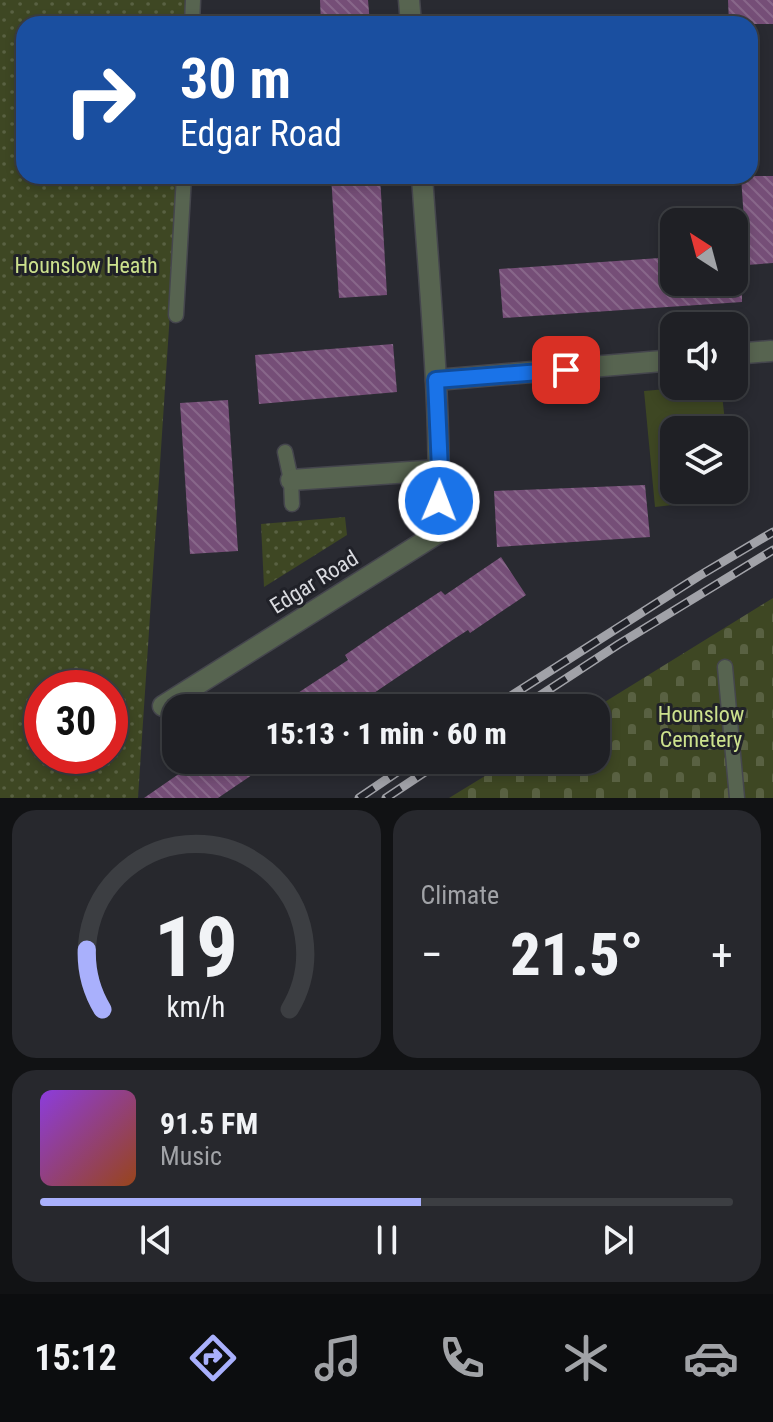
<!DOCTYPE html>
<html lang="en">
<head>
<meta charset="utf-8">
<style>
	body { margin:0; font-family:"Roboto Condensed",sans-serif; background:#27282d; color:#f1f3f6; height:100vh; display:flex; flex-direction:column; font-size:30px; white-space:nowrap }
	* { box-sizing:border-box; margin:0 }
	p { font-size:26px; color:#a1a3a7 }
	.icon { flex:none; width:44px; height:44px; fill:none; stroke:currentColor; stroke-width:2; stroke-linecap:round; stroke-linejoin:round }
	.map { position:relative; height:798px; overflow:hidden }
	.side { display:flex; flex-direction:column; gap:12px; padding:12px; background:#111214; flex:1 }
	.side>* { flex:none }
	.hud { position:absolute; left:16px; top:16px; width:742px; height:168px; border-radius:24px; box-shadow:0 4px 12px #0003,0 0 0 2px #3c3e42; background:#1a4fa0; color:#fff; overflow:hidden }
	.needle { width:52px; rotate:324deg }
	.fabs { position:absolute; left:660px; top:208px; display:grid; gap:16px }
	.fabs a { display:grid; place-items:center; width:88px; height:88px; border-radius:16px; background:#1f2025; box-shadow:0 4px 12px #0003,0 0 0 2px #3c3e42; font-size:40px }
	.speed { position:absolute; left:24px; top:670px; display:flex; gap:16px; font-size:40px; font-weight:700; text-align:center }
	.speed>* { display:grid; place-content:center; width:104px; height:104px; border-radius:50%; background:#1f2025; box-shadow:0 4px 12px #0003,0 0 0 2px #3c3e42; line-height:1 }
	.speed .limit { border:12px solid #d22; background:#fff; color:#111 }
	.pin { position:absolute; display:grid; place-items:center; width:68px; height:68px; color:#fff; margin:-34px; border-radius:16px; box-shadow:0 4px 12px #0006 }
	.me { position:absolute; width:88px; margin:-44px; rotate:1deg; stroke-linejoin:round; filter:drop-shadow(0 0 6px #0008) }
	.turn { display:flex; align-items:center; gap:28px; height:168px; padding:0 32px; font-size:36px }
	.turn .icon { width:104px; height:104px; stroke-width:2.5 }
	.turn b { display:block; font-size:56px; line-height:68px }
	.big { font-size:60px; font-weight:800; line-height:1.1 }
	.side .card { flex:1; display:flex; flex-direction:column; justify-content:center; gap:12px; min-width:0; padding:0 28px; border-radius:24px; background:#27282d }
	.side .dial { align-items:center; gap:0 }
	.dial svg { height:208px; overflow:visible; fill:none; stroke:#3c3e42; stroke-width:7; stroke-linecap:round; text-anchor:middle }
	.dial text { fill:#f1f3f6; stroke:none }
	.song { display:flex; align-items:center; gap:24px }
	.cover { width:96px; height:96px; border-radius:12px; background:linear-gradient(135deg,hsl(270 70% 55%),hsl(20 70% 35%)) }
	.played { height:8px; border-radius:4px; background:linear-gradient(90deg,#a9b0fc 55%,#3c3e42 55%) }
	.keys { display:flex; justify-content:space-around; direction:ltr }
	.heat { display:flex; justify-content:space-between; align-items:center; font-size:44px; direction:ltr }
	.side .tiles { flex:1; display:grid; gap:12px; grid-template-columns:1fr 1fr }
	.card:last-child { grid-column:span 2 }
	.trip { position:absolute; left:162px; top:694px; width:448px; height:80px; border-radius:24px; background:#1f2025; box-shadow:0 4px 12px #0003,0 0 0 2px #3c3e42; font-weight:800; line-height:80px; text-align:center }
	.tab-bar { display:flex; height:128px; justify-content:space-around; align-items:center; background:#0c0d0f; color:#a1a3a7 }
	.tab-bar .icon { width:56px; height:56px }
	.tab-bar .current { color:#a9b0fc }
	.tab-bar b { font-size:36px; color:#f1f3f6 }
	.map>svg:first-child { display:block }
	.cemetery { fill:url(#cemetery-stones) }
	.park { fill:url(#park-dots); fill-rule:evenodd }
	.garden { fill:#3e4723 }
	.building { fill:url(#building-back-hatch) }
	.lines { fill:none; stroke-linecap:round; stroke-linejoin:round }
	.service-casing { stroke:#45464d; stroke-width:17 }
	.minor-casing { stroke:#45464d; stroke-width:23 }
	.service { stroke:#576450; stroke-width:14 }
	.minor { stroke:#576450; stroke-width:20 }
	.rail-casing { stroke:#a1a2a8; stroke-width:9 }
	.rail { stroke:#202128; stroke-width:6; stroke-dasharray:18; stroke-linecap:butt }
	.route-casing { stroke:#114b97; stroke-width:20 }
	.route { stroke:#1a73e8; stroke-width:14 }
	.labels { text-anchor:middle; dominant-baseline:central; stroke-width:6; stroke-linejoin:round; paint-order:stroke }
	.park-label { font-size:22px; fill:#cce18d; stroke:#202128 }
	.street-label { font-size:22px; fill:#d9dadf; stroke:#202128 }
</style>
</head>
<body>
<div class="map">
<svg width="773" height="798" viewBox="0 0 773 798">
	<defs>
		<pattern id="cemetery-stones" width="16" height="16" patternUnits="userSpaceOnUse" patternTransform="scale(2)"><rect width="16" height="16" fill="#3e4723"/><path d="M2 7V4a2 2 0 0 1 4 0v3zM10 15v-3a2 2 0 0 1 4 0v3z" fill="#596142"/></pattern>
		<pattern id="park-dots" width="8" height="8" patternUnits="userSpaceOnUse" patternTransform="scale(2)"><rect width="8" height="8" fill="#3e4723"/><path d="M2 2h.1M6 6h.1" fill="none" stroke="#596142" stroke-width="1.8" stroke-linecap="round"/></pattern>
		<pattern id="building-back-hatch" width="6" height="6" patternUnits="userSpaceOnUse" patternTransform="scale(2)"><rect width="6" height="6" fill="#754e77"/><path d="M-1 5l2 2M0 0l6 6M5-1l2 2" fill="none" stroke="#88678a"/></pattern>
	</defs>
	<rect width="100%" height="100%" fill="#292a31"/>
	<polygon class="cemetery" points="773,598 773,798 449,798 511,760 596,760 595,708"/>
	<g class="park">
		<path d="M 0,0 L 190,0 L 189,24 L 24,24 L 24,176 L 179,176 L 138,798 L 0,798 ZM 42,688 L 110,688 L 110,756 L 42,756 Z"/>
		<polygon points="345,517 347,535 264,587 261,524"/>
	</g>
	<polygon class="garden" points="700,386 721,386 726,430 674,430 674,490 732,490 733,498 655,507 644,391"/>
	<g class="building">
		<polygon points="320,0 368,0 370,24 321,24"/>
		<polygon points="728,0 773,0 773,24 729,24"/>
		<polygon points="331,176 380,176 387,295 339,298"/>
		<polygon points="741,176 773,176 773,263 747,265"/>
		<polygon points="674,257 674,282 742,282 742,302 503,318 499,269"/>
		<polygon points="393,344 397,392 259,404 255,355"/>
		<polygon points="228,400 238,551 190,554 180,403"/>
		<polygon points="645,485 650,537 497,547 494,491"/>
		<polygon points="501,557 526,595 470,633 468,630 454,639 371,695 374,698 359,708 275,708 348,660 345,655 386,627 441,591 445,595"/>
		<polygon points="199,760 274,760 218,798 144,798"/>
	</g>
	<g class="lines">
		<defs>
			<g id="service">
				<polyline points="192,24 193,0"/>
				<polyline points="176,315 184,176"/>
				<polyline points="285,452 291,480 292,504"/>
				<polyline points="725,667 737,798"/>
			</g>
			<g id="minor">
				<polyline points="409,0 411,24"/>
				<polyline points="734,354 771,351"/>
				<polyline points="436,380 674,360"/>
				<polyline points="291,480 440,470"/>
				<path d="M 163,706 L 438,533 C 442,414 430,295 422,176"/>
			</g>
		</defs>
		<use href="#service" class="service-casing"/>
		<use href="#minor" class="minor-casing"/>
		<use href="#service" class="service"/>
		<use href="#minor" class="minor"/>
		<defs>
			<g id="rail">
				<polyline points="492,708 699,576 773,532"/>
				<polyline points="521,708 619,644 773,550"/>
				<polyline points="359,798 415,760"/>
				<polyline points="386,798 443,760"/>
			</g>
		</defs>
		<use href="#rail" class="rail-casing"/>
		<use href="#rail" class="rail"/>
	</g>
	<g class="lines">
		<defs>
			<polyline id="route" points="439,501 440,470 436,380 566,370"/>
		</defs>
		<use href="#route" class="route-casing"/>
		<use href="#route" class="route"/>
	</g>
	<g class="labels">
		<g class="park-label">
			<text x="86" y="265">Hounslow Heath</text>
			<text x="701" y="714">Hounslow<tspan x="701" dy="25">Cemetery</tspan></text>
		</g>
		<g class="street-label">
			<text transform="translate(314 582) rotate(-32)">Edgar Road</text>
		</g>
	</g>
</svg>
<div class="fabs">
<a><svg class="needle" viewBox="-14 -14 28 28"><path d="M0-13l5 13h-10z" fill="#e53935"/><path d="M0 13l5-13h-10z" fill="#a1a3a7"/></svg></a>
<a><svg class="icon" aria-label="sound" viewBox="0 0 24 24"><path d="M4 9h4l5-4v14l-5-4H4zM17 9q2 3 0 6"/></svg></a>
<a><svg class="icon" aria-label="layers" viewBox="0 0 24 24"><path d="M12 4l9 5-9 5-9-5zM3 14l9 5 9-5"/></svg></a>
</div>
<div class="speed"><div class="limit">30</div></div>
<div class="pin" style="left:566px;top:370px;background:#d93025"><svg class="icon" aria-label="arrive" viewBox="0 0 24 24"><path d="M6 21V4h12l-3 4 3 4H6"/></svg></div>
<svg class="me" style="left:439px;top:501px" viewBox="-20 -20 40 40"><circle r="17" fill="#1a73e8" stroke="#fff" stroke-width="3"/><path d="M0-11L8 9 0 5-8 9z" fill="#fff"/></svg>
<div class="trip">15:13 · 1 min · 60 m</div>
<div class="hud">
<div class="turn"><svg class="icon" aria-label="right" viewBox="0 0 24 24"><path d="M7 20v-9h11M14 6l5 5-5 5"/></svg><div><b>30 m</b>Edgar Road</div></div>
</div>
</div>
<section class="side">
<div class="tiles">
<div class="card dial"><svg viewBox="0 0 100 80">
<path d="M14 69A42 42 0 1 1 86 69"/>
<path d="M14 69A42 42 0 0 1 8 46" stroke="#a9b0fc"/>
<text x="50" y="56" font-size="32" font-weight="700">19</text>
<text x="50" y="72" font-size="11">km/h</text>
</svg></div>
<div class="card"><p>Climate</p>
<div class="heat"><a>−</a><b class="big">21.5°</b><a>+</a></div>
</div>
<div class="card">
<div class="song"><i class="cover"></i><div><b>91.5 FM</b><p>Music</p></div></div>
<div class="played"></div>
<div class="keys"><svg class="icon" aria-label="previous" viewBox="0 0 24 24"><path d="M18 5L8 12l10 7zM5 5v14"/></svg><svg class="icon" aria-label="pause" viewBox="0 0 24 24"><path d="M8 5v14M16 5v14"/></svg><svg class="icon" aria-label="next" viewBox="0 0 24 24"><path d="M6 5l10 7-10 7zM19 5v14"/></svg></div>
</div>
</div>
</section>
<nav class="tab-bar">
<b>15:12</b>
<svg class="icon current" aria-label="directions" viewBox="0 0 24 24"><path d="M12 3l9 9-9 9-9-9zM9 14v-3h6M13 9l2 2-2 2"/></svg>
<svg class="icon" aria-label="music" viewBox="0 0 24 24"><path d="M9 18V5l10-2v13"/><circle cx="6" cy="18" r="3"/><circle cx="16" cy="16" r="3"/></svg>
<svg class="icon" aria-label="phone" viewBox="0 0 24 24"><path d="M5 4h4l2 5-3 2q2 4 5 5l2-3 5 2v4C11 20 4 13 5 4z"/></svg>
<svg class="icon" aria-label="climate" viewBox="0 0 24 24"><path d="M12 3v18M4 7l16 10M4 17L20 7"/></svg>
<svg class="icon" aria-label="car" viewBox="0 0 24 24"><path d="M5 17H2v-5l4-1 3-4h7l3 4 3 1v5h-3M9 17h6M6 11h13"/><circle cx="7" cy="17" r="2"/><circle cx="17" cy="17" r="2"/></svg>
</nav>
</body>
</html>
